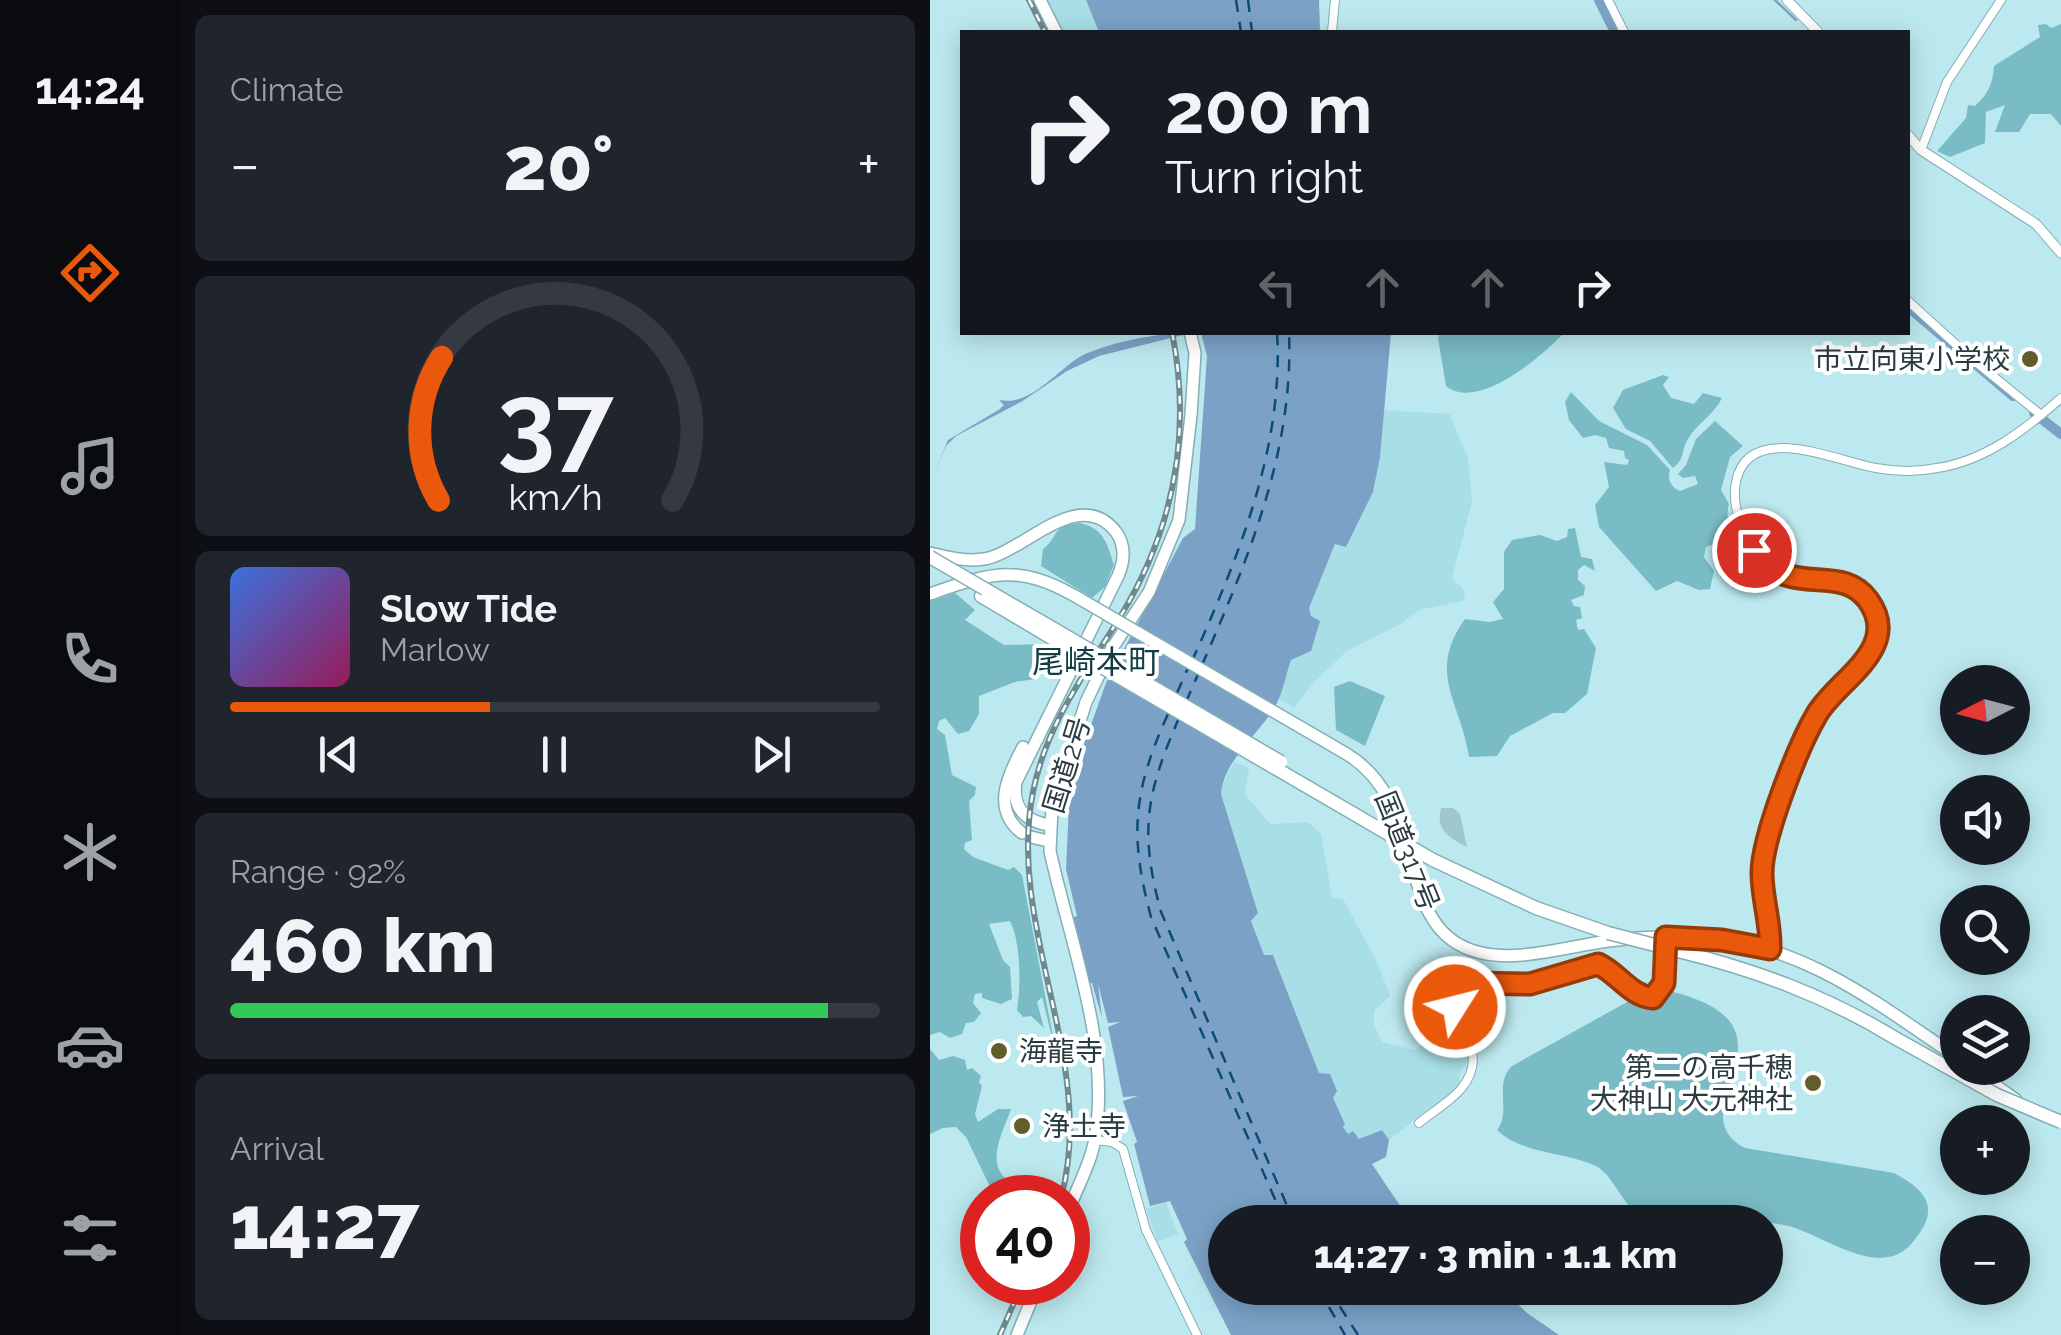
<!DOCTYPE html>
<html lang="en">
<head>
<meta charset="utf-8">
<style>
	body { margin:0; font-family:Raleway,"Noto Sans JP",sans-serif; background:#20242c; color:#f1f3f6; height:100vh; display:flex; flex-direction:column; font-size:38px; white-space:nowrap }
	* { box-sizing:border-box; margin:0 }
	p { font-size:32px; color:#9ea1a6 }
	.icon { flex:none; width:55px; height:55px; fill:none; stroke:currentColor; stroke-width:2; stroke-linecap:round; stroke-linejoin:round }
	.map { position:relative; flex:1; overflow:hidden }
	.details { display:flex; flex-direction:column; gap:15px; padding:15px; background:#0d0f14; width:750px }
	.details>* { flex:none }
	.hud { position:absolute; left:30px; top:30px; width:950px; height:305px; border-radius:0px; box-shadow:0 5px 25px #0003; background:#171b24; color:#f1f3f6; overflow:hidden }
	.needle { width:65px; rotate:264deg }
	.fabs { position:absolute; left:1010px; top:665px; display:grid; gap:20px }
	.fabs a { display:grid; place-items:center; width:90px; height:90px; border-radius:50%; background:#171b24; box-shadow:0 5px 25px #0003; font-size:50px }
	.speed { position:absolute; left:30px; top:1175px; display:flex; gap:20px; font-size:50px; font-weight:700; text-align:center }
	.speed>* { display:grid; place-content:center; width:130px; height:130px; border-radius:50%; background:#171b24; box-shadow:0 5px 25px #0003; line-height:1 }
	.speed .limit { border:15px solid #d22; background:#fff; color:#111 }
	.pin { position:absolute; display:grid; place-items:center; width:85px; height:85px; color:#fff; margin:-42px; border:5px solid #fff; border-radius:50%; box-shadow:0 2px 10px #0007 }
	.me { position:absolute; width:110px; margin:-55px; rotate:54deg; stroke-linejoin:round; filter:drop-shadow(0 0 8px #0008) }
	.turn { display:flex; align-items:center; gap:35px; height:210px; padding:0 40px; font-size:45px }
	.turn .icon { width:130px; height:130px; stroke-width:2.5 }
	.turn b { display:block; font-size:70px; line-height:85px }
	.lanes { display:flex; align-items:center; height:95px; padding:0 40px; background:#0003; justify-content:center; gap:50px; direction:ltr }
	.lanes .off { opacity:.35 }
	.big { font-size:75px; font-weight:800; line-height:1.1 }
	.details .card { flex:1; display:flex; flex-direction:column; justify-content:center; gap:15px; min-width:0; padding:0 35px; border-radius:15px; background:#20242c }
	.details .dial { align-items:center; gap:0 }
	.dial svg { height:260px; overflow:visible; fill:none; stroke:#363941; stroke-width:7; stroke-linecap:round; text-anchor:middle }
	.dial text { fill:#f1f3f6; stroke:none }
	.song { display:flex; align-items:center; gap:30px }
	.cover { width:120px; height:120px; border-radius:15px; background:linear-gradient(135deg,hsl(220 70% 55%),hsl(330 70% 35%)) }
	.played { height:10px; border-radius:5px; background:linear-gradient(90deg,#ea580c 40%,#363941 40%) }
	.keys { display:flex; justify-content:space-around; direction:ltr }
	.heat { display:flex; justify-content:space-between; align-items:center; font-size:55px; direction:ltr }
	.charge { height:15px; border-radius:8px; background:linear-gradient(90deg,#34c759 92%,#363941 0) }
	.trip { position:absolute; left:278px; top:1205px; width:575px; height:100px; border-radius:50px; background:#171b24; box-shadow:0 5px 25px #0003; font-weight:800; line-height:100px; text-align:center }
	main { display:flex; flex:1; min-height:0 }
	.dock { display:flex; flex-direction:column; width:180px; justify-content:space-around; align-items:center; background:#090b0e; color:#9ea1a6 }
	.dock .icon { width:70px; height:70px }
	.dock .active { color:#ea580c }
	.dock b { font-size:45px; color:#f1f3f6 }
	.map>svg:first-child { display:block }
	.built { fill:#a8dfe6 }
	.green { fill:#a0c7cc }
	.forest { fill:#7abcc5 }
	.water { fill:#7ba2c6 }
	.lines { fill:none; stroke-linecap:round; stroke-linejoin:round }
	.stream { stroke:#7ba2c6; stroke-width:2.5 }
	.river { stroke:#7ba2c6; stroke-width:10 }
	.ferry { stroke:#0b4b79; stroke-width:2.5; stroke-dasharray:12 10; stroke-linecap:butt }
	.tertiary-casing { stroke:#83afb4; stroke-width:10 }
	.secondary-casing { stroke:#83afb4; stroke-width:11 }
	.trunk-casing { stroke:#83afb4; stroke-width:14 }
	.motorway-casing { stroke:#83afb4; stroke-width:15 }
	.tertiary { stroke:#fff; stroke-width:8 }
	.secondary { stroke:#fff; stroke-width:9 }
	.trunk { stroke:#fff; stroke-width:11 }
	.motorway { stroke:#fff; stroke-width:12 }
	.rail-casing { stroke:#6c8a8f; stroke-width:6 }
	.rail { stroke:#fff; stroke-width:2.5; stroke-dasharray:8; stroke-linecap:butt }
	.trunk-bridge-casing { stroke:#83afb4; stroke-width:14; stroke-linecap:butt }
	.motorway-bridge-casing { stroke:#83afb4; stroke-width:15; stroke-linecap:butt }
	.trunk-bridge { stroke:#fff; stroke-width:11 }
	.motorway-bridge { stroke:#fff; stroke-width:12 }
	.route-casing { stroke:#983908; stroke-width:25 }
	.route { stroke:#ea580c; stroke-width:18 }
	.poi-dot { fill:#625e2b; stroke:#fff; stroke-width:4 }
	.labels { text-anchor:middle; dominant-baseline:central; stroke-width:8; stroke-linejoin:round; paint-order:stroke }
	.poi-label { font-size:28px; fill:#2a3c3f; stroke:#fff; text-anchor:end }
	.street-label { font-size:28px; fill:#2a3c3f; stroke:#fff }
	.quarter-label { font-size:32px; fill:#123d42; stroke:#fff }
</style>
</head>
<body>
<main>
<nav class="dock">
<b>14:24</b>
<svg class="icon active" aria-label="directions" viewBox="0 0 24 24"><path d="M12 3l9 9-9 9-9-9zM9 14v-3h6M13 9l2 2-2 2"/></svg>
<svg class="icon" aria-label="music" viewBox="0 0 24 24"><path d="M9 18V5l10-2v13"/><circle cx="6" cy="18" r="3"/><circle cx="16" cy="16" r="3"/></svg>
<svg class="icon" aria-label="phone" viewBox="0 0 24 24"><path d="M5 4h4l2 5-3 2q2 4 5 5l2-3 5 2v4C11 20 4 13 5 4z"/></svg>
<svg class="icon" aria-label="climate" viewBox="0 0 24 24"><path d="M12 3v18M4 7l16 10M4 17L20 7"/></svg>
<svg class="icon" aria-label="car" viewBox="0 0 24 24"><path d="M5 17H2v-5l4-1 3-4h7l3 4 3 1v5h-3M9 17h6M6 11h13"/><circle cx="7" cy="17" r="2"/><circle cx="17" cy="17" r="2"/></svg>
<svg class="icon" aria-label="filters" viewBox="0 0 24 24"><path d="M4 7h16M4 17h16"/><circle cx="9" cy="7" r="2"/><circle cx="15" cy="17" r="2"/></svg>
</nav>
<section class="details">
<div class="card"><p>Climate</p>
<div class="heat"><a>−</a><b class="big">20°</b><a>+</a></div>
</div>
<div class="card dial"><svg viewBox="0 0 100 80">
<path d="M14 69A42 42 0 1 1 86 69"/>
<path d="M14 69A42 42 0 0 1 15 25" stroke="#ea580c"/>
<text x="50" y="56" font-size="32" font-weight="700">37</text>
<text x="50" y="72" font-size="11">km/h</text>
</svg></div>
<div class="card">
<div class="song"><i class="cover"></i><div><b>Slow Tide</b><p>Marlow</p></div></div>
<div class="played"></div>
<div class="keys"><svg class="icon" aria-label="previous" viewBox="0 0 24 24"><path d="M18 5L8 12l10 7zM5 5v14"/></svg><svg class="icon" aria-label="pause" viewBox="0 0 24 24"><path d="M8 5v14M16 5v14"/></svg><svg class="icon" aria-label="next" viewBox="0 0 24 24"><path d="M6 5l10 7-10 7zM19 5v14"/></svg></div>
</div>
<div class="card"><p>Range · 92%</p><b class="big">460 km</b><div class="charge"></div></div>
<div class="card"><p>Arrival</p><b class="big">14:27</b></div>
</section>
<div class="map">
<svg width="1131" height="1335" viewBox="0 0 1131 1335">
	<rect width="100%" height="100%" fill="#bce9ef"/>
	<g class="built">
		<polygon points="114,0 156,0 169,32 130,32"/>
		<polygon points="454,410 520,414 538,459 542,502 522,578 533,589 535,596 533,601 489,610 469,625 417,651 384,682 364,708 349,699 361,659 381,616 378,608 406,543 450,457"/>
		<polygon points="304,762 319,768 315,794 340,824 378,822 391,834 402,897 413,899 448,964 460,996 444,1011 444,1024 452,1042 485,1050 528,1021 534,1032 540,1057 530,1073 529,1086 459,1140 452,1130 428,1140 423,1131 418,1134 413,1127 415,1124 389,1073 344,956 334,956 321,921 328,913 291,794 291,787"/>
		<polygon points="236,1202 248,1234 228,1242 216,1209"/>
	</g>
	<path class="green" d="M 511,808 L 523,808 L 530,814 L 537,847 C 520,838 505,831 511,808 Z"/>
	<g class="forest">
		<path d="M 1116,24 L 1121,28 L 1131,24 L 1131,126 L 1121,114 L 1100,114 L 1089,132 L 1065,132 L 1075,105 L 1056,112 L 1055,143 L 1020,157 L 1007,151 L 1036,118 L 1038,105 L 1045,106 C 1058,94 1063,84 1064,66 L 1110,37 L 1108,25 Z"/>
		<path d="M 510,333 L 510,332 L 634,333 C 612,356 548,412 516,386 L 508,338 Z"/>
		<path d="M 733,375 L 739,377 L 733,385 L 741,398 L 764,404 L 773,393 L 792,398 C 784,415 767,423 758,439 C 751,451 755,459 743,468 L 720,441 L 696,429 L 683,408 L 693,390 Z"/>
		<path d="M 641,392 L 669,421 L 717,445 L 740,470 C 737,480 741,487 750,491 L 768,484 L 765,476 L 753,478 L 748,474 L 756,465 L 766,439 L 785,421 L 813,446 L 800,457 L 791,490 L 799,504 C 794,519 803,541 817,548 L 817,555 L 803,566 L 784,544 L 776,547 L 774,557 L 784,571 L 780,589 L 769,590 L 747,581 L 726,591 L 669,527 L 665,505 L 679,487 L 674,462 L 697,465 L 699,460 L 695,458 L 694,451 L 679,448 L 676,438 L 665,435 L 653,438 L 639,420 L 635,402 Z"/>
		<path d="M 149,523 C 174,528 177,543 184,565 L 175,587 L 162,598 L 111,566 L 113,549 C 131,535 120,526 149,523 Z"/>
		<path d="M 645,528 L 651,557 L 662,559 L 665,571 L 654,565 L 648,570 L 648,580 L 655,586 L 654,595 L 641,600 L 644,606 L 650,607 L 652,618 L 646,620 L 648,630 L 654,629 L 666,648 L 657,694 L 635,713 L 623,713 L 580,736 L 567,756 L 539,757 C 531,702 496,673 535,619 L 560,622 L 573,619 L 563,602 L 574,589 L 574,552 L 582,540 L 610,535 L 627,541 L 637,537 L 638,529 Z"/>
		<path d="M 25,593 L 45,610 L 35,620 L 74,645 L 115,644 L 132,650 L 126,666 L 114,665 L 106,679 L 85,682 L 49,696 L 49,714 L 39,731 L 28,734 L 15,718 L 9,721 L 7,729 L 15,735 L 22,775 L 46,787 L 45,795 L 39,801 L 42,840 L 35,843 L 34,849 L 43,857 L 78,870 L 84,867 L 92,875 L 127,1057 L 112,997 L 107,1002 L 114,1028 L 101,1016 L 93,1017 L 87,1010 C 91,985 91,943 80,921 L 59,924 L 73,960 L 80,967 L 82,999 L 71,1004 L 52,998 L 52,993 L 45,994 L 43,1003 L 51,1013 L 44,1022 L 36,1023 L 32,1034 L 20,1038 L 10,1032 L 0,1035 L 0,601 Z"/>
		<polygon points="420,681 455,696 435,746 406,730 404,687"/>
		<path d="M 740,991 C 884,1027 743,1110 815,1148 L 964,1173 C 978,1181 999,1192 998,1211 C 998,1221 992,1230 986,1238 C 953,1286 894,1233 854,1225 C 811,1217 757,1222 710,1222 L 677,1175 L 668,1167 C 636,1151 593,1155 567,1130 C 582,1111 563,1084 582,1066 L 699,1001 L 722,1002 Z"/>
		<path d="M 0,1049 L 9,1060 L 23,1056 L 35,1060 L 37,1070 L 42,1068 L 51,1076 L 49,1082 L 52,1086 L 45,1114 L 48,1122 L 68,1109 L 81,1109 C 74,1130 56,1160 75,1178 L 73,1197 L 64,1195 L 36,1137 L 26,1127 L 13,1128 L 0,1134 Z"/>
	</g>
	<g class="water">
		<polygon points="156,0 389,0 390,32 169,32"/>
		<path d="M 261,333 L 169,356 L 137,371 L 91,402 L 26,436 L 16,446 L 3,476 L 18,440 L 70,409 L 74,405 L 69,400 C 103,407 128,367 155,354 C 182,342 232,332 261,333 Z"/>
		<path d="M 271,333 L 461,333 L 450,457 L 443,492 L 416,547 L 405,544 L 379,608 L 381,616 L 390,621 L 381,651 L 361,660 C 356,674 353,692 346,705 C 330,733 293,761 291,794 L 328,913 L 321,921 L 334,955 L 343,955 L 389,1073 L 400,1074 L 407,1091 L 403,1098 L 415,1124 L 413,1127 L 418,1134 L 423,1131 L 429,1139 L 452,1130 L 459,1140 L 456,1157 L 442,1164 L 481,1222 L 295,1222 L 295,1288 L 571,1288 L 597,1313 L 629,1335 L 301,1335 L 254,1242 L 257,1239 L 240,1201 L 220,1206 L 204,1144 L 207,1142 L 193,1101 L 208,1096 L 193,1097 L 178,1027 L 190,1022 L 178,1023 L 168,984 L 172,1018 L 162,983 L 157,983 L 141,918 L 147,916 L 136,869 L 140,783 L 176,683 L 253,538 L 265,529 L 277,356 Z"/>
	</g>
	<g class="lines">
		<polyline class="stream" points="845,0 866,20"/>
		<g class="river">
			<polyline points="669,0 685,32"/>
			<polyline points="978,307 1083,396"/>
			<polyline points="1104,413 1131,434"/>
		</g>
		<g class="ferry">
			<polyline points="306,0 311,32"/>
			<polyline points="318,0 322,32"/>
			<path d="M 262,661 C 308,558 354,448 347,332"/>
			<path d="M 272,665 C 318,559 364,451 359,332"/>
			<polyline points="247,693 258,668"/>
			<polyline points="256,702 269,672"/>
			<path d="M 238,714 C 203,791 199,835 221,917 L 355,1222"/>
			<path d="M 249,718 C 216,794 209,831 231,912 L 364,1222"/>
			<polyline points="388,1288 415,1335"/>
			<polyline points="398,1288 428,1335"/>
		</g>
		<defs>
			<g id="tertiary">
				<polyline points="678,0 694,32"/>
				<polyline points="402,32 405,0"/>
				<polyline points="991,150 1017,82 1071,0"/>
				<polyline points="978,301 1042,359 1111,415"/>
				<path d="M 839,949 C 841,923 832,899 832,874 C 832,837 868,749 886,716 C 906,681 971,651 940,603 C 913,562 857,597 827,554 C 813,534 801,507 806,482 C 818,419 909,462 946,468 C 967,472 987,472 1007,468 C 1055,461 1095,430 1131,398"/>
				<path d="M 489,1123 C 502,1112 520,1102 531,1089 C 565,1049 514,1018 526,993 C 537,973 567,985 584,985 C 614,985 639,967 667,964 C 689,972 700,995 723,998 L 734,983 L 734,945"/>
				<polyline points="165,1140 182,1142 193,1149 216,1230 267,1335"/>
			</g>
			<g id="secondary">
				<polyline points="857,0 888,32"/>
				<polyline points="978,135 991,150 1106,224 1131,253"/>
			</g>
			<g id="trunk">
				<polyline points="110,0 126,32"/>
				<path d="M 0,553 C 17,557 36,562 54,559 C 93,553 149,484 186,532 C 196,546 194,562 188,576 L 86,782 C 82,807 94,821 119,825"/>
				<path d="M 0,594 C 61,573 86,563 145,596"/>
				<path d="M 415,753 C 494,799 467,909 528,944 C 571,969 632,947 678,941 C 708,937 739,936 769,937 C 870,942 947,1003 1028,1058"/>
				<path d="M 92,833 C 61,809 78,775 93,747"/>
				<polyline points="101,837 118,841"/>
				<polyline points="1041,1068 1086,1100"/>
				<path d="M 138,1211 C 147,1188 161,1163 165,1139 C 181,1044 140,943 120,851 L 122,809 L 156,702 L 181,650 L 219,592 L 249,520 L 261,415 L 265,353 L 260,332"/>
				<polyline points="87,1335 109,1282"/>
			</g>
			<g id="motorway">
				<polyline points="55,589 124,629"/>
				<polyline points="51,596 120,637"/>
				<polyline points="503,860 606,908 678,933"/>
				<path d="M 748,951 C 826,970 896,996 965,1038"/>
			</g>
		</defs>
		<use href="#tertiary" class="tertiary-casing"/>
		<use href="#secondary" class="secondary-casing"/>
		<use href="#trunk" class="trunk-casing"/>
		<use href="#motorway" class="motorway-casing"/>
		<use href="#tertiary" class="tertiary"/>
		<use href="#secondary" class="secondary"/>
		<use href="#trunk" class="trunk"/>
		<use href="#motorway" class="motorway"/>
		<defs>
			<g id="rail">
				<polyline points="99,0 115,32"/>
				<path d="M 131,1198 C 168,1061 76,930 103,792 C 116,725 155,674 190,617 C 244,529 262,433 242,332"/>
				<polyline points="70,1335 93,1282"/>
			</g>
		</defs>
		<use href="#rail" class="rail-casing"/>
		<use href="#rail" class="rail"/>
		<defs>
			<polyline id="trunk-bridge" points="145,596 415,753"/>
			<g id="motorway-bridge">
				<polyline points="0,557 55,589"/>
				<polyline points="124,629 351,762"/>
				<polyline points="120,637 503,860"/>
				<polyline points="678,933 748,951"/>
				<polyline points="965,1038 1067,1095 1131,1122"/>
			</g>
		</defs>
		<use href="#trunk-bridge" class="trunk-bridge-casing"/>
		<use href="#motorway-bridge" class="motorway-bridge-casing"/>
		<use href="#trunk-bridge" class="trunk-bridge"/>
		<use href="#motorway-bridge" class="motorway-bridge"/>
	</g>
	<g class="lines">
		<defs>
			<path id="route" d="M 525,1007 L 526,994 L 539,983 L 600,984 L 668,964 C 688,973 700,996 723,998 L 734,983 L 736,937 L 792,940 L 840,949 C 841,923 832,899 832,873 C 832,838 868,746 887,714 C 908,679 973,648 938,600 C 909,561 860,601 824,550"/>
		</defs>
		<use href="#route" class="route-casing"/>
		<use href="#route" class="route"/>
	</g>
	<g class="poi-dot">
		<circle cx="1100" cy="359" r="10"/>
		<circle cx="69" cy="1051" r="10"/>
		<circle cx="883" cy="1083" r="10"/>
		<circle cx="92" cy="1126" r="10"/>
	</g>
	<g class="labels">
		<g class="poi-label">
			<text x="1080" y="359">市立向東小学校</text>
			<text x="89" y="1051" text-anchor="start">海龍寺</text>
			<text x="863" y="1067">第二の高千穂<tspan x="863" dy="32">大神山 大元神社</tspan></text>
			<text x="112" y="1126" text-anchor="start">浄土寺</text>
		</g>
		<g class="street-label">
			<text transform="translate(137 765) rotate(-73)">国道2号</text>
			<text transform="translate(477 851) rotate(68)">国道317号</text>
		</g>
		<g class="quarter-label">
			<text x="166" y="661">尾崎本町</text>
		</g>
	</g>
</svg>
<div class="fabs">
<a><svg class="needle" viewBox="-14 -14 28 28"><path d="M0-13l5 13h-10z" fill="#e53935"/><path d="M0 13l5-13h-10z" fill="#9ea1a6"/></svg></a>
<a><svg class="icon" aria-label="sound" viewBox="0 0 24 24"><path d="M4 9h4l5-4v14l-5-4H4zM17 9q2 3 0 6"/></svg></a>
<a><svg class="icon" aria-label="search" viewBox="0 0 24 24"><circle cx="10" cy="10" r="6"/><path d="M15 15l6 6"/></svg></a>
<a><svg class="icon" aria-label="layers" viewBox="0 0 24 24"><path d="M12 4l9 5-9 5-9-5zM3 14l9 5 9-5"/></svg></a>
<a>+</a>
<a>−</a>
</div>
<div class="speed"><div class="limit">40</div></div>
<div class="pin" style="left:824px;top:550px;background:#d93025"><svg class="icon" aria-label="arrive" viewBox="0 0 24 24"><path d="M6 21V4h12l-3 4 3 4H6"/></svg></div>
<svg class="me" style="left:525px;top:1007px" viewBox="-20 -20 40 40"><circle r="17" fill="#ea580c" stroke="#fff" stroke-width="3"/><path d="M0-11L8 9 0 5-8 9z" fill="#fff"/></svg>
<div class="trip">14:27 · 3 min · 1.1 km</div>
<div class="hud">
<div class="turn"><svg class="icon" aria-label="right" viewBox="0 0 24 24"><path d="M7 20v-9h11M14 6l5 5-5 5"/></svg><div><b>200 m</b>Turn right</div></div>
<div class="lanes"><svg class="icon off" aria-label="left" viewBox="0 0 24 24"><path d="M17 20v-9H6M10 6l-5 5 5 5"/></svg><svg class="icon off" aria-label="ahead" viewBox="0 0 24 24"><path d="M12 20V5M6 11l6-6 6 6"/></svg><svg class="icon off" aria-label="ahead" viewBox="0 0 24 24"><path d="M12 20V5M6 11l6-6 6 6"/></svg><svg class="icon" aria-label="right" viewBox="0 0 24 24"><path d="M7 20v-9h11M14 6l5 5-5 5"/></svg></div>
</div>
</div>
</main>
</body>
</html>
